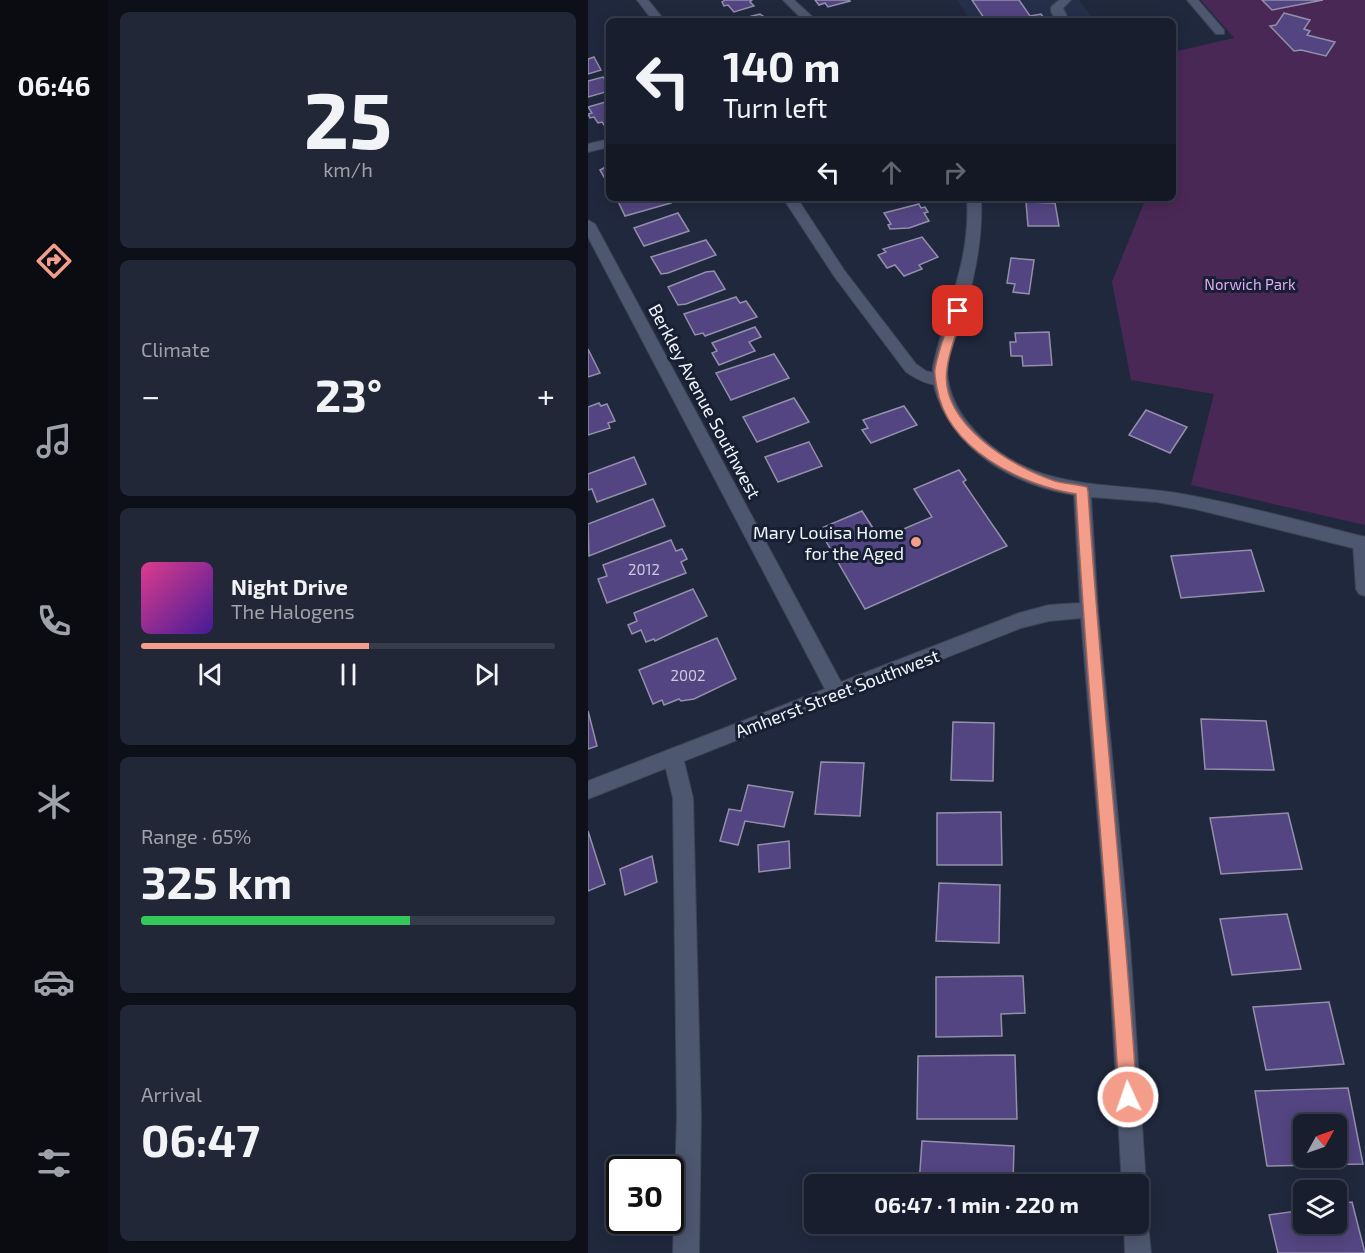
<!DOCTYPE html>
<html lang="en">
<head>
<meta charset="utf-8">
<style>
	body { margin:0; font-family:"Exo 2",sans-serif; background:#212736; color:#f1f3f6; height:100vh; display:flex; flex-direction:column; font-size:22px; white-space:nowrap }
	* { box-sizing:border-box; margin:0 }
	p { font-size:20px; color:#9fa2aa }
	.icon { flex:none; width:33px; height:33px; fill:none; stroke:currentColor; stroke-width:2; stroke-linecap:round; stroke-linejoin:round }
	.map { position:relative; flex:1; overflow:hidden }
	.drawer { display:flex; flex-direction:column; gap:12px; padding:12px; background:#0d1019; width:480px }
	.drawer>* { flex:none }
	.banner { position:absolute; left:18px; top:18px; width:570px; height:183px; border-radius:9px; box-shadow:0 3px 15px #0003,0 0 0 2px #363c4a; background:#181e2e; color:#f1f3f6; overflow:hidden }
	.needle { width:39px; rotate:50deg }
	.controls { position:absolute; left:705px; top:1114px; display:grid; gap:12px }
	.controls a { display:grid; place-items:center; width:54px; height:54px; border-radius:9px; background:#181e2e; box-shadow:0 3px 15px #0003,0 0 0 2px #363c4a; font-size:30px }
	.speed { position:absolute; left:18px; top:1156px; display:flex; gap:12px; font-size:30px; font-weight:700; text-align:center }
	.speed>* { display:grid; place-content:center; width:78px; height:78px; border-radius:50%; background:#181e2e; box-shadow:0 3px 15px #0003,0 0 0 2px #363c4a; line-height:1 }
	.speed .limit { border:3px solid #111; border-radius:9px; background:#fff; color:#111 }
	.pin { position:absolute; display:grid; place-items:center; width:51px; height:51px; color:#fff; margin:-26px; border-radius:12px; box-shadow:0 3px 9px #0006 }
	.me { position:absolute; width:66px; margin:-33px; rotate:357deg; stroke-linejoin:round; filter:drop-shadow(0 0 4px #0008) }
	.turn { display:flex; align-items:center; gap:21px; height:126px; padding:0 18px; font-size:27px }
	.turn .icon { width:78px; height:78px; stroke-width:2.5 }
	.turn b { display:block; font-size:42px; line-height:51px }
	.lanes { display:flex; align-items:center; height:57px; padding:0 18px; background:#0003; justify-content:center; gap:30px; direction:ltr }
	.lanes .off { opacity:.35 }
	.big { font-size:45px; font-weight:700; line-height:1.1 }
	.drawer .tile { flex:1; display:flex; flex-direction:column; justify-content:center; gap:9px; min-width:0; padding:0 21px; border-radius:9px; background:#212736 }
	.drawer .dial { align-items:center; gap:0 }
	.dial b { font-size:78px; line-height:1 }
	.song { display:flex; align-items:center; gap:18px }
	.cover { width:72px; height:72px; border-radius:9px; background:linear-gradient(135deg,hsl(330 70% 55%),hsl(260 70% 35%)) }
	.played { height:6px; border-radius:3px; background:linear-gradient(90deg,#f49d8b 55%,#363c4a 55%) }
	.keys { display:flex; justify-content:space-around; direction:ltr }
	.heat { display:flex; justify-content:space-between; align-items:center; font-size:33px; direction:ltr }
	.charge { height:9px; border-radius:4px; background:linear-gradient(90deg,#34c759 65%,#363c4a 0) }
	.trip { position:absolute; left:216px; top:1174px; width:345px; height:60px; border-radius:9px; background:#181e2e; box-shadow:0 3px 15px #0003,0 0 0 2px #363c4a; font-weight:700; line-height:60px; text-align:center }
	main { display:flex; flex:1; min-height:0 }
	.dock { display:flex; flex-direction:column; width:108px; justify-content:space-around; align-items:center; background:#0a0c12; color:#9fa2aa }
	.dock .icon { width:42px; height:42px }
	.dock .active { color:#f49d8b }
	.dock b { font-size:27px; color:#f1f3f6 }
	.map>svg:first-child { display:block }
	.built { fill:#252f4a }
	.green { fill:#4a2855 }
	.building { fill:#534581; stroke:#938faa; stroke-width:1.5; fill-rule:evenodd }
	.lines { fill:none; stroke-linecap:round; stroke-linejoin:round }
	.lane-casing { stroke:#3d4354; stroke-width:2 }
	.street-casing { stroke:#3d4354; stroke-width:2 }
	.lane { fill:#4d576f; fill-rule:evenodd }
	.street { fill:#4d576f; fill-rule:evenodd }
	.route { fill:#f49d8b; stroke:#9f665a; stroke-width:1.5 }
	.poi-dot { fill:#f49d8b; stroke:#171f33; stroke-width:2 }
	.labels { text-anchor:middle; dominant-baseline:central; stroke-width:6; stroke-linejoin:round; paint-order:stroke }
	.far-park-label { font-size:15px; fill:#e6aafa; stroke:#171f33 }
	.number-label { font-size:15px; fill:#cac9de }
	.street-label { font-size:18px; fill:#f1f5fd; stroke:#171f33 }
	.poi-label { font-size:18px; fill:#f1f5fd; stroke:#171f33; text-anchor:end }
</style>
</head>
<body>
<main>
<nav class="dock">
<b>06:46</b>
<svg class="icon active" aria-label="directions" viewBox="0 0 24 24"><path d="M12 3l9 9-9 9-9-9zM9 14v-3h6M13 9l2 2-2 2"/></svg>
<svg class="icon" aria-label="music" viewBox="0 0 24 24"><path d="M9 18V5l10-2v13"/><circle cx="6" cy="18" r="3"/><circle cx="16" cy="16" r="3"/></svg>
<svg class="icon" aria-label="phone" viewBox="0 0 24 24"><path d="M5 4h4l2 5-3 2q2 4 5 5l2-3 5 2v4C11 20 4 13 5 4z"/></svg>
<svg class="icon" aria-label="climate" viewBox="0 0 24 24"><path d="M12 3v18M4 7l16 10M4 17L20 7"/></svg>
<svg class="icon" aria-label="car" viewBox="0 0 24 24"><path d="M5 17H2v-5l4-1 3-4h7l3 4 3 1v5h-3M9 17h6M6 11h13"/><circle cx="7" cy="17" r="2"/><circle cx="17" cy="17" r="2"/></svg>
<svg class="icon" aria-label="filters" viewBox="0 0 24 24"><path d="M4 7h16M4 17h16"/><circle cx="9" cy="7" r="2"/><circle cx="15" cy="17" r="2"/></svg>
</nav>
<section class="drawer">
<div class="tile dial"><b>25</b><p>km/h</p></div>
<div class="tile"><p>Climate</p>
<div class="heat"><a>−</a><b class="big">23°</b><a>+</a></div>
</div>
<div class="tile">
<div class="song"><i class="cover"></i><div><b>Night Drive</b><p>The Halogens</p></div></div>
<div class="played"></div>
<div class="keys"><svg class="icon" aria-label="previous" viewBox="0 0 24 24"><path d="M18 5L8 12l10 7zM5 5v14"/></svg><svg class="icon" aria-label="pause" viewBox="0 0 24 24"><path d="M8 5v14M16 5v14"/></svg><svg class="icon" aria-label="next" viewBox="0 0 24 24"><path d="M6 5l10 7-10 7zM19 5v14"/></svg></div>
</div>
<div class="tile"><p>Range · 65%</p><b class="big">325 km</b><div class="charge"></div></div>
<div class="tile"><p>Arrival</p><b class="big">06:47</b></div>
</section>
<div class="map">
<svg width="777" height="1253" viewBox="0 0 777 1253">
	<rect width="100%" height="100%" fill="#20283d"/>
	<polygon class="built" points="369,0 491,0 507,21 382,21"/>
	<polygon class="green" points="613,0 777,0 777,525 603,485 626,394 543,380 524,282 558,198 585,198 585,52 646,38"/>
	<g class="building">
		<polygon points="137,0 164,0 162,2 166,6 146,12 140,5 136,6 134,2"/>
		<polygon points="227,0 261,0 262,1 240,7 237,3 231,5"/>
		<polygon points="384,0 431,0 442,16 453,14 458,21 398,21"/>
		<polygon points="674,0 735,0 684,10"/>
		<polygon points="696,13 722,20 716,29 722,31 719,35 747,42 738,56 713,50 706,51 682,26 688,25"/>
		<polygon points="172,14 182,21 153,21 152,19"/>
		<polygon points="6,57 13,70 0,74 0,59"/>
		<polygon points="15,77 21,85 21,91 0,97 0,81"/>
		<polygon points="21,101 21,124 16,125 14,122 10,123 6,117 2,118 0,114 4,113 0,107"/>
		<polygon points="21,165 21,184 20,184 12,170"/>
		<polygon points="36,198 80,198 83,203 37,216 30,201"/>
		<polygon points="438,202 467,203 471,226 440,226"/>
		<polygon points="331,204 333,208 337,207 340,212 336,213 341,221 321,228 302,229 300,225 303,224 296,213"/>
		<polygon points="90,213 101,231 56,246 46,228"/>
		<polygon points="334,237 350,257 331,265 334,269 316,276 307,265 299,268 290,255 298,252 295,249"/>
		<polygon points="118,240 128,255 80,273 73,274 63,257"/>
		<polygon points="423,258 446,260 441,294 425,292 427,284 419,283"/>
		<polygon points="126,271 137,289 98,304 90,305 80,287 118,272"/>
		<polygon points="148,297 152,303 158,301 169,317 117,336 115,333 107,335 96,314"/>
		<polygon points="167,327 173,337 161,342 167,351 131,365 124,353 129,351 124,343"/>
		<polygon points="461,332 464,365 435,366 434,356 423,356 422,342 428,342 427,333"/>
		<polygon points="0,349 12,373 0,377"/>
		<polygon points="186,354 201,378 143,400 128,373"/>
		<polygon points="206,398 221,422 169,442 155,417"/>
		<polygon points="11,403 13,406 19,404 27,421 20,423 22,428 0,435 0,407"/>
		<polygon points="316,406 329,425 283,443 274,430 280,428 275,420"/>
		<polygon points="558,410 599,427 582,453 541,435"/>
		<polygon points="221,442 234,466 190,482 177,457"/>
		<polygon points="46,457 58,484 9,502 4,489 0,490 0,474"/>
		<polygon points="371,470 378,480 375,482 419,546 277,609 231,529 274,511 292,539 344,517 326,489"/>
		<polygon points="65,499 77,526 1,556 0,524"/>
		<polygon points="83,540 88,551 94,549 99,559 93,562 98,573 19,603 10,579 19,576 15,565"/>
		<polygon points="663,550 676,591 593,598 583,556"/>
		<polygon points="105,589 119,616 67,641 66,639 58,642 53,630 44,634 40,625 49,621 46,613"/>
		<polygon points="129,638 148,679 106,699 93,701 91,699 76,705 74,700 65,704 51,670"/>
		<polygon points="0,711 9,746 0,749"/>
		<polygon points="613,719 678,721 686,770 617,769"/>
		<polygon points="365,722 406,723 405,781 363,780"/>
		<polygon points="233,762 276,763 272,816 227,814"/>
		<polygon points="160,785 205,792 196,827 157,821 150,845 132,841 141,809 153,811"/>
		<polygon points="413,812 414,865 349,865 349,813"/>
		<polygon points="700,813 714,869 633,874 622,818"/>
		<polygon points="0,831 17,884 0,891"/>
		<polygon points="201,841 202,868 171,872 170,845"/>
		<polygon points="64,856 69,882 37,895 32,869"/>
		<polygon points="351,883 412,885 411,943 348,941"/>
		<polygon points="699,914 713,969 644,975 632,919"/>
		<polygon points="435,976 437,1013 413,1014 414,1036 348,1037 348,977"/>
		<polygon points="741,1002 756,1064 678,1070 665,1007"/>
		<polygon points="427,1055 429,1119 329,1119 330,1056"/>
		<path d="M 760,1088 L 775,1164 L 679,1166 L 667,1091 ZM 716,1125 L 748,1125 L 748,1158 L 716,1158 Z"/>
		<polygon points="334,1141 426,1146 425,1185 331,1185"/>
		<polygon points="764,1202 777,1253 690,1253 681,1215 716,1210 716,1224 748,1224 748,1204"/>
	</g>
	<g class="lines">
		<defs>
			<g id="lane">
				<polygon points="49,0 60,0 77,21 65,21"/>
				<polygon points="471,0 483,0 475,8 481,21 469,21 463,12 463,7"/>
				<path d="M 195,198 L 209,198 L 256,270 L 328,364 L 338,371 L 357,376 L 360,380 L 357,384 C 345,388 328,379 318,372 L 246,276 Z"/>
				<polygon points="774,536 777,537 777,596 771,594 768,589 765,543 768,538"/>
				<polygon points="85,748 92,751 95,757 105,798 113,1116 111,1253 85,1253 89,1116 85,798 75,757 78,751"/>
			</g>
			<g id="street">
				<polygon points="195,0 206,0 229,21 216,21"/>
				<polygon points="599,0 610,0 636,30 636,34 628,34"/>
				<polygon points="21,139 21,147 0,152 0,144"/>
				<path d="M 379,198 L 393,198 C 395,238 387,276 376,314 C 370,334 356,359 360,380 C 364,404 377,422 394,438 C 454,494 526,481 600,495 C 659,506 718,522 777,537 L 777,551 L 607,509 L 569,502 L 503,497 L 510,610 L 542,944 L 558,1185 L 555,1194 L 550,1195 L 550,1185 L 534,1185 L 520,944 L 493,618 L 461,621 L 433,628 L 0,799 L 0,781 L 237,689 L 0,237 L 0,220 L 7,224 L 253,682 L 431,613 L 461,605 L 492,603 L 486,495 C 434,487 380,459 355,410 C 348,396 343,382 345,366 C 358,308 383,260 379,198 Z"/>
				<polygon points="550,1213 557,1215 560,1224 563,1253 537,1253 536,1224 550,1224"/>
			</g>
		</defs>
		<use href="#lane" class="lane-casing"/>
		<use href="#street" class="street-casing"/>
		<use href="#lane" class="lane"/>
		<use href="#street" class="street"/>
	</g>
	<path class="route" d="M 370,308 L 375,311 C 370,330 361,350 359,369 C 351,423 424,467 467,481 C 477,484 488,484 499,487 L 500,491 C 513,693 536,895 549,1097 L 546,1104 L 540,1106 L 534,1104 L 531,1097 C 520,896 499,696 488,494 C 433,485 359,449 349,388 C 348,382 346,375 347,369 C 350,350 359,330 364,311 Z"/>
	<circle class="poi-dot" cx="328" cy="542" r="6"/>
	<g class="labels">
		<g class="far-park-label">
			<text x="662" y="284">Norwich Park</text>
		</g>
		<g class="number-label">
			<text x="56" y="569">2012</text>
			<text x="100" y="675">2002</text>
		</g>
		<g class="street-label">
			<text transform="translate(117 401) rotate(62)">Berkley Avenue Southwest</text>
			<text transform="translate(249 693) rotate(-21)">Amherst Street Southwest</text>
		</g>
		<g class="poi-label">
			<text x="316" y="532">Mary Louisa Home<tspan x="316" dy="21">for the Aged</tspan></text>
		</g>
	</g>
</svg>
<div class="controls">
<a><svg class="needle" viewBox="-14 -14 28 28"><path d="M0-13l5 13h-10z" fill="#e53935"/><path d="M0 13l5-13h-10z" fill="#9fa2aa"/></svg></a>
<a><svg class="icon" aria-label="layers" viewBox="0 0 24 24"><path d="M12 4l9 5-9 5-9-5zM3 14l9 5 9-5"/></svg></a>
</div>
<div class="speed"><div class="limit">30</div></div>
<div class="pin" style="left:370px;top:311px;background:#d93025"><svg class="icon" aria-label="arrive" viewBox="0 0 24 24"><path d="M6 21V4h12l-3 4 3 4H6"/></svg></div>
<svg class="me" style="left:540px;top:1097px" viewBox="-20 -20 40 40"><circle r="17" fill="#f49d8b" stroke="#fff" stroke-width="3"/><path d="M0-11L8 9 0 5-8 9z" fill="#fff"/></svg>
<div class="trip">06:47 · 1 min · 220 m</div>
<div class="banner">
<div class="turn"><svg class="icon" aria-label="left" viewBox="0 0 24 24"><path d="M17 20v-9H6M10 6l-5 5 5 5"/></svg><div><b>140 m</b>Turn left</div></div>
<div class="lanes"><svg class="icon" aria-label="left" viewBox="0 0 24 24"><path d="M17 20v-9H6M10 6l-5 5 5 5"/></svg><svg class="icon off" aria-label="ahead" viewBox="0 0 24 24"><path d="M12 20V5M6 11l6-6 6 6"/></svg><svg class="icon off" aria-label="right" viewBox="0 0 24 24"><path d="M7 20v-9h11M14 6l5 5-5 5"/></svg></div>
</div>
</div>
</main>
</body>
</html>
